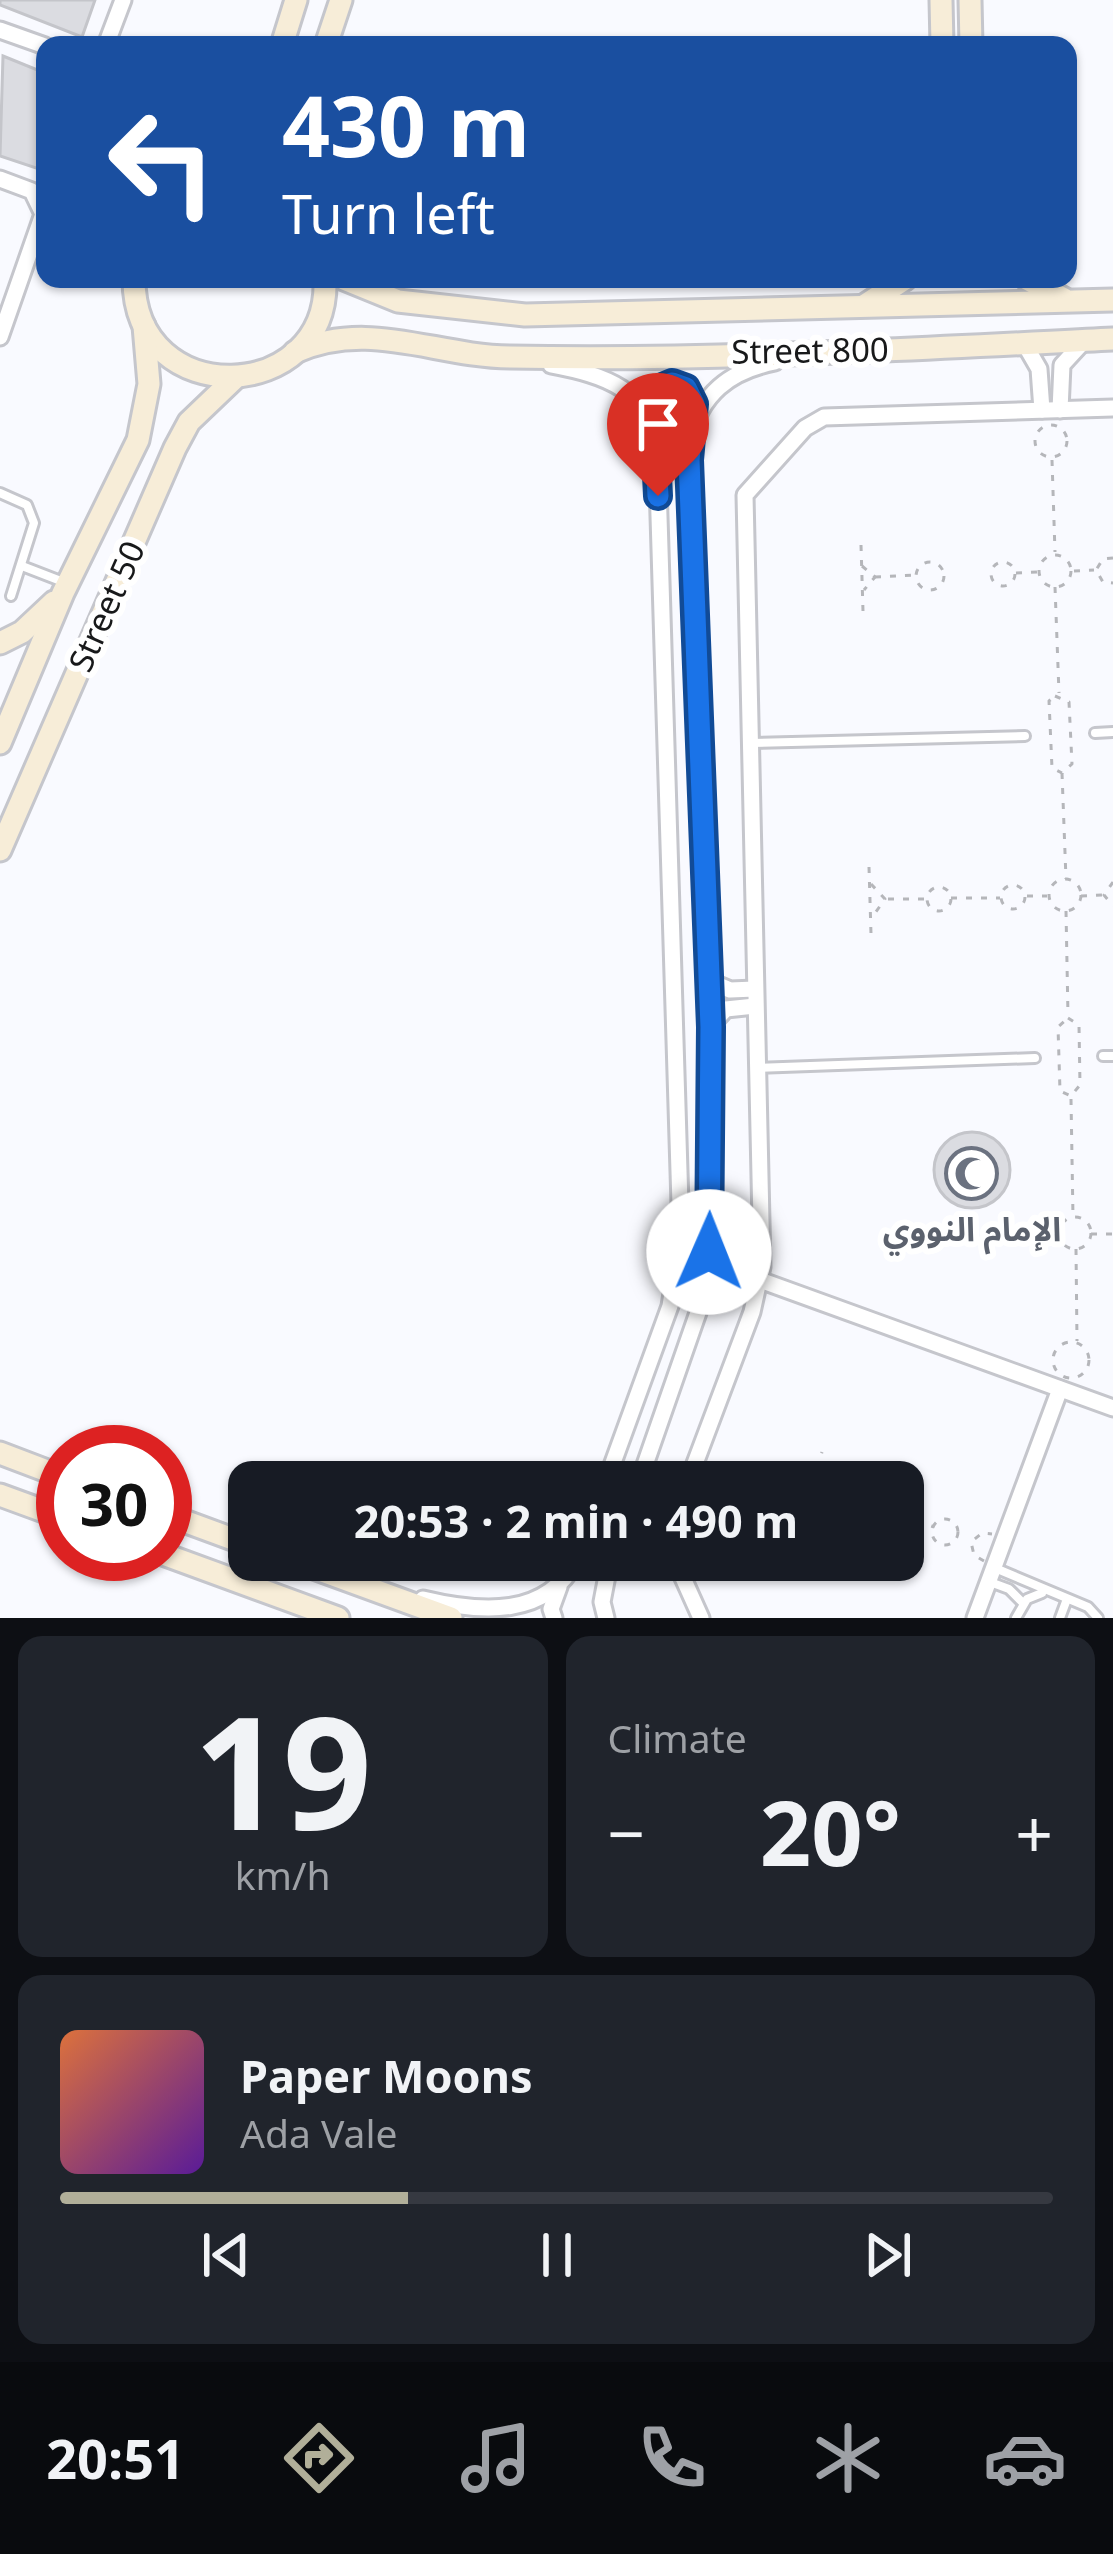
<!DOCTYPE html>
<html lang="en">
<head>
<meta charset="utf-8">
<style>
	body { margin:0; font-family:"Noto Sans","Noto Sans Arabic",sans-serif; background:#20242c; color:#f1f3f6; height:100vh; display:flex; flex-direction:column; font-size:45px; white-space:nowrap }
	* { box-sizing:border-box; margin:0 }
	p { font-size:39px; color:#9ea1a6 }
	.icon { flex:none; width:66px; height:66px; fill:none; stroke:currentColor; stroke-width:2; stroke-linecap:round; stroke-linejoin:round }
	.map { position:relative; height:1618px; overflow:hidden }
	.side { display:flex; flex-direction:column; gap:18px; padding:18px; background:#0d0f14; flex:1 }
	.side>* { flex:none }
	.banner { position:absolute; left:36px; top:36px; width:1041px; height:252px; border-radius:24px; box-shadow:0 3px 9px #0004; background:#1a4fa0; color:#fff; overflow:hidden }
	.speed { position:absolute; left:36px; top:1425px; display:flex; gap:24px; font-size:60px; font-weight:700; text-align:center }
	.speed>* { display:grid; place-content:center; width:156px; height:156px; border-radius:50%; background:#171b24; box-shadow:0 3px 9px #0004; line-height:1 }
	.speed .limit { border:18px solid #d22; background:#fff; color:#111 }
	.pin { position:absolute; display:grid; place-items:center; width:102px; height:102px; color:#fff; margin:-123px -51px; border-radius:50% 50% 50% 0; rotate:-45deg; box-shadow:0 0 12px #0007 }
	.pin .icon { rotate:45deg }
	.me { position:absolute; width:132px; margin:-66px; rotate:1deg; stroke-linejoin:round; filter:drop-shadow(0 0 9px #0008) }
	.turn { display:flex; align-items:center; gap:42px; height:252px; padding:0 48px; font-size:54px }
	.turn .icon { width:156px; height:156px; stroke-width:2.5 }
	.turn b { display:block; font-size:84px; line-height:102px }
	.big { font-size:90px; font-weight:700; line-height:1.1 }
	.side .tile { flex:1; display:flex; flex-direction:column; justify-content:center; gap:18px; min-width:0; padding:0 42px; border-radius:24px; background:#20242c }
	.side .dial { align-items:center; gap:0 }
	.dial b { font-size:156px; line-height:1 }
	.song { display:flex; align-items:center; gap:36px }
	.cover { width:144px; height:144px; border-radius:18px; background:linear-gradient(135deg,hsl(20 70% 55%),hsl(270 70% 35%)) }
	.played { height:12px; border-radius:6px; background:linear-gradient(90deg,#b1af99 35%,#363941 35%) }
	.keys { display:flex; justify-content:space-around; direction:ltr }
	.heat { display:flex; justify-content:space-between; align-items:center; font-size:66px; direction:ltr }
	.side .tiles { flex:1; display:grid; gap:18px; grid-template-columns:1fr 1fr }
	.tile:last-child { grid-column:span 2 }
	.trip { position:absolute; left:228px; top:1461px; width:696px; height:120px; border-radius:24px; background:#171b24; box-shadow:0 3px 9px #0004; font-weight:700; line-height:120px; text-align:center }
	.dock { display:flex; height:192px; justify-content:space-around; align-items:center; background:#090b0e; color:#9ea1a6 }
	.dock .icon { width:84px; height:84px }
	.dock .current { color:#b1af99 }
	.dock b { font-size:54px; color:#f1f3f6 }
	.map>svg:first-child { display:block }
	.building { fill:#dbdce1; stroke:#c4c5ca; stroke-width:3 }
	.lines { fill:none; stroke-linecap:round; stroke-linejoin:round }
	.lane-casing { stroke:#c5c6cc; stroke-width:14 }
	.street-casing { stroke:#c5c6cc; stroke-width:21 }
	.secondary-casing { stroke:#c5c6cc; stroke-width:27 }
	.path { stroke:#b5b6ba; stroke-width:3; stroke-dasharray:6 9; stroke-linecap:butt }
	.lane { stroke:#fff; stroke-width:8 }
	.street { stroke:#fff; stroke-width:15 }
	.secondary { stroke:#f7edd8; stroke-width:21 }
	.route-casing { stroke:#114b97; stroke-width:30 }
	.route { stroke:#1a73e8; stroke-width:21 }
	.labels { text-anchor:middle; dominant-baseline:central; stroke-width:12; stroke-linejoin:round; paint-order:stroke }
	.street-label { font-size:33px; fill:#18191a; stroke:#fff }
	.worship-label { font-size:33px; font-weight:bold; fill:#5b616d; stroke:#fff }
</style>
</head>
<body>
<div class="map">
<svg width="1113" height="1618" viewBox="0 0 1113 1618">
	<rect width="100%" height="100%" fill="#f9faff"/>
	<g class="building">
		<polygon points="0,0 95,0 82,37 0,5"/>
		<polygon points="3,56 45,73 45,171 0,156"/>
		<circle cx="972" cy="1170" r="38"/>
	</g>
	<g class="lines">
		<defs>
			<g id="lane">
				<polyline points="0,493 27,505 34,523 11,596"/>
				<polyline points="22,566 66,583"/>
				<polyline points="1095,733 1113,732"/>
				<polyline points="750,743 1025,736"/>
				<polyline points="1103,1056 1113,1056"/>
				<polyline points="757,1068 1035,1058"/>
				<polyline points="995,1568 1088,1607 1098,1618"/>
				<polyline points="990,1582 1009,1589 1023,1603"/>
				<polyline points="1016,1618 1027,1599 1042,1593"/>
				<polyline points="1060,1618 1067,1599"/>
			</g>
			<g id="street">
				<polyline points="0,30 45,46"/>
				<polyline points="106,45 123,0"/>
				<polyline points="0,179 32,191 43,214 0,337"/>
				<polyline points="1024,343 1039,369 1042,410"/>
				<path d="M 551,365 C 604,375 651,389 657,451 L 681,1237 L 670,1306 L 606,1482"/>
				<polyline points="1060,410 1062,365 1085,340"/>
				<polyline points="648,415 655,390 672,383 692,396 695,419"/>
				<polyline points="709,981 730,990 755,989"/>
				<polyline points="712,1024 726,1009 755,1006"/>
				<polyline points="760,1280 1113,1408"/>
				<path d="M 639,1482 L 701,1304 L 709,1252 L 711,1027 L 689,440 C 701,394 729,371 775,362"/>
				<polyline points="688,1482 752,1312 762,1267 745,495 805,428 824,417 1113,408"/>
				<polyline points="675,1560 701,1618"/>
				<path d="M 423,1599 C 481,1613 546,1618 577,1560"/>
				<polyline points="554,1618 551,1609 559,1587"/>
				<polyline points="606,1618 602,1602 610,1560"/>
				<polyline points="975,1618 1060,1389"/>
			</g>
			<g id="secondary">
				<polyline points="941,0 942,45"/>
				<polyline points="970,0 971,45"/>
				<polyline points="282,45 296,0"/>
				<polyline points="326,45 341,0"/>
				<path d="M 134,279 C 134,412 330,405 325,279"/>
				<polyline points="344,279 398,301 525,315 1113,300"/>
				<polyline points="1027,279 1064,299"/>
				<polyline points="865,305 905,279"/>
				<path d="M 295,352 C 369,319 434,356 510,357 C 710,361 913,349 1113,339"/>
				<polyline points="0,643 22,632 54,602"/>
				<polyline points="0,743 63,593 138,440 149,384 144,326"/>
				<polyline points="0,850 175,448 189,422 235,378"/>
				<polyline points="0,1453 63,1477"/>
				<polyline points="0,1495 63,1518"/>
				<polyline points="165,1514 249,1545"/>
				<polyline points="163,1554 338,1618"/>
				<polyline points="292,1560 451,1618"/>
			</g>
		</defs>
		<use href="#lane" class="lane-casing"/>
		<use href="#street" class="street-casing"/>
		<use href="#secondary" class="secondary-casing"/>
		<g class="path">
			<circle cx="1051" cy="441" r="16"/>
			<polyline points="1052,460 1055,552"/>
			<polyline points="861,545 863,611"/>
			<circle cx="1055" cy="571" r="16"/>
			<polyline points="1113,558 1103,559 1096,570 1103,582 1113,583"/>
			<circle cx="930" cy="576" r="14"/>
			<circle cx="1003" cy="574" r="12"/>
			<polyline points="862,566 875,577 864,590"/>
			<polyline points="1074,571 1094,570"/>
			<polyline points="1016,573 1037,572"/>
			<polyline points="875,577 915,575"/>
			<polyline points="1055,587 1059,693"/>
			<polygon points="1055,696 1069,702 1072,764 1062,773 1052,768 1049,701"/>
			<polyline points="1062,773 1066,879"/>
			<polyline points="869,867 871,934"/>
			<circle cx="1065" cy="895" r="16"/>
			<polyline points="1113,882 1104,895 1113,906"/>
			<polyline points="871,884 885,899 873,916"/>
			<circle cx="1013" cy="897" r="12"/>
			<circle cx="939" cy="899" r="12"/>
			<polyline points="1027,896 1047,896"/>
			<polyline points="1081,896 1102,895"/>
			<polyline points="951,898 1000,898"/>
			<polyline points="888,899 926,899"/>
			<polyline points="1066,911 1068,1016"/>
			<polygon points="1068,1018 1079,1025 1080,1085 1071,1096 1060,1091 1058,1027"/>
			<polyline points="1071,1099 1073,1217"/>
			<circle cx="1075" cy="1233" r="16"/>
			<polyline points="1091,1234 1113,1234"/>
			<polyline points="1076,1249 1077,1341"/>
			<circle cx="1071" cy="1360" r="18"/>
			<polyline points="818,1471 827,1482"/>
			<polyline points="813,1482 822,1452"/>
			<polyline points="903,1516 934,1527"/>
			<circle cx="945" cy="1532" r="13"/>
			<polyline points="984,1561 974,1555 971,1542 982,1533 992,1534"/>
		</g>
		<use href="#lane" class="lane"/>
		<use href="#street" class="street"/>
		<use href="#secondary" class="secondary"/>
	</g>
	<g class="lines">
		<defs>
			<polyline id="route" points="658,496 655,433 649,416 655,390 672,383 686,388 694,404 689,460 711,1027 709,1252"/>
		</defs>
		<use href="#route" class="route-casing"/>
		<use href="#route" class="route"/>
	</g>
	<defs>
		<symbol id="mosque-ring" viewBox="-11 -11 22 22"><circle r="9.5" fill="#fff" stroke="#6b7280" stroke-width="1.5"/><path d="M3.5-4.9A6 6 0 1 0 3.5 4.9A5 5 0 1 1 3.5-4.9Z" fill="#6b7280"/></symbol>
	</defs>
	<g fill-rule="evenodd">
		<use href="#mosque-ring" x="942" y="1144" width="59" height="59"/>
	</g>
	<g class="labels">
		<g class="street-label">
			<text transform="translate(810 350) rotate(-1)">Street 800</text>
			<text transform="translate(106 606) rotate(-66)">Street 50</text>
		</g>
		<g class="worship-label">
			<text x="972" y="1228">الإمام النووي</text>
		</g>
	</g>
</svg>
<div class="speed"><div class="limit">30</div></div>
<div class="pin" style="left:658px;top:496px;background:#d93025"><svg class="icon" aria-label="arrive" viewBox="0 0 24 24"><path d="M6 21V4h12l-3 4 3 4H6"/></svg></div>
<svg class="me" style="left:709px;top:1252px" viewBox="-20 -20 40 40"><circle r="19" fill="#fff"/><path d="M0-13L10 11 0 6-10 11z" fill="#1a73e8"/></svg>
<div class="trip">20:53 · 2 min · 490 m</div>
<div class="banner">
<div class="turn"><svg class="icon" aria-label="left" viewBox="0 0 24 24"><path d="M17 20v-9H6M10 6l-5 5 5 5"/></svg><div><b>430 m</b>Turn left</div></div>
</div>
</div>
<section class="side">
<div class="tiles">
<div class="tile dial"><b>19</b><p>km/h</p></div>
<div class="tile"><p>Climate</p>
<div class="heat"><a>−</a><b class="big">20°</b><a>+</a></div>
</div>
<div class="tile">
<div class="song"><i class="cover"></i><div><b>Paper Moons</b><p>Ada Vale</p></div></div>
<div class="played"></div>
<div class="keys"><svg class="icon" aria-label="previous" viewBox="0 0 24 24"><path d="M18 5L8 12l10 7zM5 5v14"/></svg><svg class="icon" aria-label="pause" viewBox="0 0 24 24"><path d="M8 5v14M16 5v14"/></svg><svg class="icon" aria-label="next" viewBox="0 0 24 24"><path d="M6 5l10 7-10 7zM19 5v14"/></svg></div>
</div>
</div>
</section>
<nav class="dock">
<b>20:51</b>
<svg class="icon current" aria-label="directions" viewBox="0 0 24 24"><path d="M12 3l9 9-9 9-9-9zM9 14v-3h6M13 9l2 2-2 2"/></svg>
<svg class="icon" aria-label="music" viewBox="0 0 24 24"><path d="M9 18V5l10-2v13"/><circle cx="6" cy="18" r="3"/><circle cx="16" cy="16" r="3"/></svg>
<svg class="icon" aria-label="phone" viewBox="0 0 24 24"><path d="M5 4h4l2 5-3 2q2 4 5 5l2-3 5 2v4C11 20 4 13 5 4z"/></svg>
<svg class="icon" aria-label="climate" viewBox="0 0 24 24"><path d="M12 3v18M4 7l16 10M4 17L20 7"/></svg>
<svg class="icon" aria-label="car" viewBox="0 0 24 24"><path d="M5 17H2v-5l4-1 3-4h7l3 4 3 1v5h-3M9 17h6M6 11h13"/><circle cx="7" cy="17" r="2"/><circle cx="17" cy="17" r="2"/></svg>
</nav>
</body>
</html>
